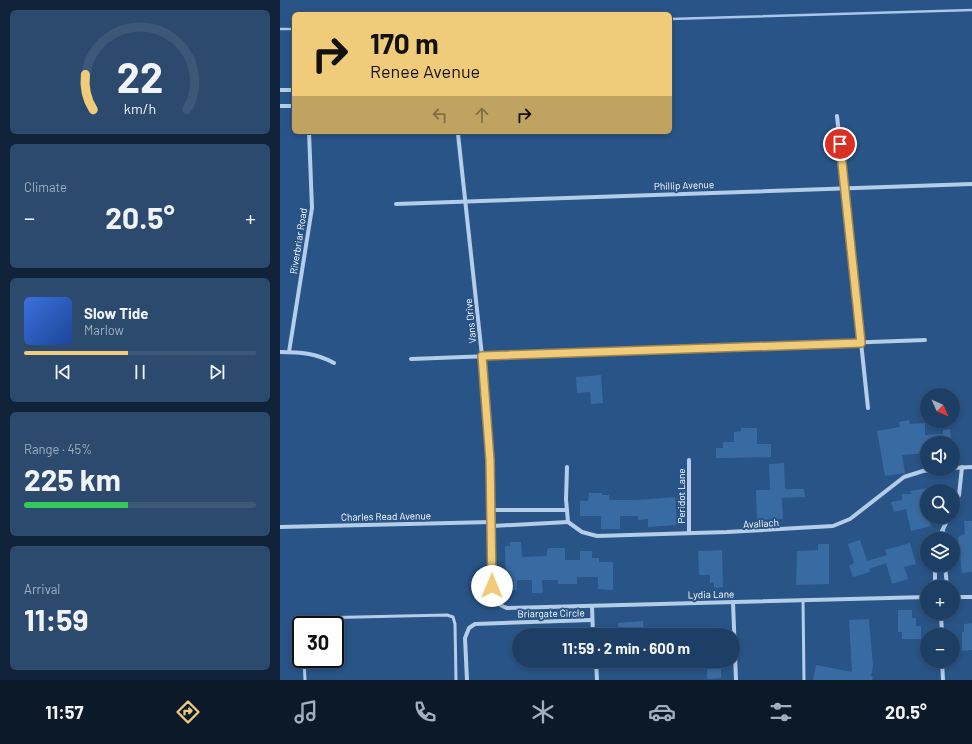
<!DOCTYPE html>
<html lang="en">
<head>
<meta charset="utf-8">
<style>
	body { margin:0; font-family:Barlow,sans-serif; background:#2b4a6e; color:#f1f3f6; height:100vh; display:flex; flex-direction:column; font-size:15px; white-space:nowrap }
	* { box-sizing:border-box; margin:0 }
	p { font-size:13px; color:#a1afbf }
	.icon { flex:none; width:22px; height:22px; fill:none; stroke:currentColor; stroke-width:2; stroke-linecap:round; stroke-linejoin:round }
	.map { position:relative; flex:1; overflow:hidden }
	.panel { display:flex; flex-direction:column; gap:10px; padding:10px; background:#102338; width:280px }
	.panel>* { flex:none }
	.guide { position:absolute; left:12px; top:12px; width:380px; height:122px; border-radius:6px; box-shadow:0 2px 6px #0003,0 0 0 1px #3c5879; background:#f0cb7a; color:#111; overflow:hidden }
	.needle { width:26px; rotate:135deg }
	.fabs { position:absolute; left:640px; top:388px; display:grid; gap:8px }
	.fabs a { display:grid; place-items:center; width:40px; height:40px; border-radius:50%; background:#1e3f65; box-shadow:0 2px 6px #0003,0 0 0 1px #3c5879; font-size:20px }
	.speed { position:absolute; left:12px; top:616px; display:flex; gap:8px; font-size:20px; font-weight:700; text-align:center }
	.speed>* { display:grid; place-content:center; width:52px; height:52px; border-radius:50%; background:#1e3f65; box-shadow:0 2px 6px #0003,0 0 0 1px #3c5879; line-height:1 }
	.speed .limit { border:2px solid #111; border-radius:6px; background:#fff; color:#111 }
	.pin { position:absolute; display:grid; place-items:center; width:34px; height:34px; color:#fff; margin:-17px; border:2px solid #fff; border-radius:50%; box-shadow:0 1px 4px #0007 }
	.me { position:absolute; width:44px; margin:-22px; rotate:0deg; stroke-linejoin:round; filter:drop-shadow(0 0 3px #0008) }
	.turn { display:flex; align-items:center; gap:14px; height:84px; padding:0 12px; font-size:18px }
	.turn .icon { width:52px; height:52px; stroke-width:2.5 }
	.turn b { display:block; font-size:28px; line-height:34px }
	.lanes { display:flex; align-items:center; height:38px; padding:0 12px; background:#0003; justify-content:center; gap:20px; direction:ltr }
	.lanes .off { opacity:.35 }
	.big { font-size:30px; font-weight:700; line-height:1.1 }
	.panel .card { flex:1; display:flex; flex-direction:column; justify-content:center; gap:6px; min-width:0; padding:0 14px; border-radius:6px; background:#2b4a6e }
	.panel .dial { align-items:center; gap:0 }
	.dial svg { height:104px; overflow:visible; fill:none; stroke:#3c5879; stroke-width:7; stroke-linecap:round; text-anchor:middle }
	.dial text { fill:#f1f3f6; stroke:none }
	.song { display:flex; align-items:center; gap:12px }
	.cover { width:48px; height:48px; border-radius:6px; background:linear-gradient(135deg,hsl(220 70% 55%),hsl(220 70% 35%)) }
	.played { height:4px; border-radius:2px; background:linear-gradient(90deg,#f0cb7a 45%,#3c5879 45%) }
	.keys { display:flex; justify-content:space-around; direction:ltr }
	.heat { display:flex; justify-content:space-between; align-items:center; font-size:22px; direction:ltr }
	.charge { height:6px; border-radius:3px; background:linear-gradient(90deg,#34c759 45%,#3c5879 0) }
	.trip { position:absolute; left:232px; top:628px; width:228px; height:40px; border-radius:20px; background:#1e3f65; box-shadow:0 2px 6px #0003,0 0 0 1px #3c5879; font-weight:700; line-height:40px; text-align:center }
	.menu { display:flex; height:64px; justify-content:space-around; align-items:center; background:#0c1928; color:#a1afbf }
	.menu .icon { width:28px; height:28px }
	.menu .current { color:#f0cb7a }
	.menu b { font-size:18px; color:#f1f3f6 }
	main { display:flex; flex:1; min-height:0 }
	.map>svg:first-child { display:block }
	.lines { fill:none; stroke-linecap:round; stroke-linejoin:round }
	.stream { stroke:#a9c8e8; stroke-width:2.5 }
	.building { fill:#396ba3 }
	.service { stroke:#b4cde8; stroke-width:3 }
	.minor { stroke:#b4cde8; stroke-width:4 }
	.route-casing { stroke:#9c844f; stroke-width:10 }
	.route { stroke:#f0cb7a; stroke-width:7 }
	.labels { text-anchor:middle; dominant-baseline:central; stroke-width:4; stroke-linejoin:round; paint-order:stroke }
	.street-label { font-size:10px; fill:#fff; stroke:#285487 }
</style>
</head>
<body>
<main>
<section class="panel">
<div class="card dial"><svg viewBox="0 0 100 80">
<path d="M14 69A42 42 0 1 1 86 69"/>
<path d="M14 69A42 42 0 0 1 8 42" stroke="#f0cb7a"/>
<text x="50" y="56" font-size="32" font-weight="700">22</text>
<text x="50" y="72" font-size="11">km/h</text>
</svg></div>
<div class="card"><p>Climate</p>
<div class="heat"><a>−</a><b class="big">20.5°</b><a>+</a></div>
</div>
<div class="card">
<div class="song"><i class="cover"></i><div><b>Slow Tide</b><p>Marlow</p></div></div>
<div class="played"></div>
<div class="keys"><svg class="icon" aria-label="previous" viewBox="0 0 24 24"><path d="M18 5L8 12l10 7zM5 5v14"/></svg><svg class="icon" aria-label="pause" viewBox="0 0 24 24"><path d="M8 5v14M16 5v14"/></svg><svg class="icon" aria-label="next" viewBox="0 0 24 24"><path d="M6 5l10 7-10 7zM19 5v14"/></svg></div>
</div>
<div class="card"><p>Range · 45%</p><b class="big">225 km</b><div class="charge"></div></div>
<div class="card"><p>Arrival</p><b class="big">11:59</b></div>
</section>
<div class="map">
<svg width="692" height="680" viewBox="0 0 692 680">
	<rect width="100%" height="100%" fill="#285487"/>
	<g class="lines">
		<g class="stream">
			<polyline points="390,19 692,10"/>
			<polyline points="0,29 14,29"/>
		</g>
	</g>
	<g class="building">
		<polygon points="321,375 323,403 311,404 310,392 297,393 296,377"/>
		<polygon points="629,420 630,424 645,423 645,435 663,434 663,430 670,429 671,443 647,443 647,453 622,455 625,473 605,476 597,431 620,427 619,422"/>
		<polygon points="461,428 477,428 477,444 491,444 491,457 436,458 436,448 443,448 443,442 454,442 454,432 461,431"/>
		<polygon points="504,463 505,489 524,489 525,497 502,498 503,519 477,520 476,490 490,490 489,464"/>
		<polygon points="647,488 647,517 649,517 651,526 631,531 626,509 614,512 611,502 622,500 622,494 631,494 630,491"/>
		<polygon points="309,493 322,493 322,495 329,495 329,500 357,500 395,497 397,525 368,527 368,519 358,520 358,516 340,516 340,529 321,529 321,516 300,516 300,501 308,501"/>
		<polygon points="684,521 692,521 692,572 682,573 678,537 685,534"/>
		<polygon points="580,540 587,561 607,555 605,550 630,543 636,564 624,567 628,579 612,584 606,563 589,569 590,572 573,577 569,566 574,563 568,544"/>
		<polygon points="230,542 241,542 242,557 266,556 268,548 285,548 285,560 300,560 300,551 312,551 312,558 319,558 319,562 333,562 333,590 318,589 318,577 297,577 297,584 278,584 278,580 262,580 263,593 252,593 252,580 237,580 237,590 226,590 225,546 230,546"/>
		<polygon points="538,544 549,544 549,584 516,585 517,551 538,550"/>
		<polygon points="442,550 443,587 434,588 434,582 430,583 430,575 419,575 418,551"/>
		<polygon points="618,610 632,610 632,618 636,618 636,626 641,626 641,639 622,639 622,632 618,632"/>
		<polygon points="589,619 593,666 591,676 593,677 592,680 533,680 536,665 572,672 569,620"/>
		<polygon points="363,621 364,635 339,635 338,623"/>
		<polygon points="692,623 692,650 682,651 682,632 684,632 684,624"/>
		<polygon points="427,661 444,661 444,669 441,669 441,678 427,679"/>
	</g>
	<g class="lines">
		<g class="service">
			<polyline points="523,600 524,680"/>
			<polyline points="26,625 33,618 167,615 173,617 175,624 176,680"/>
			<polyline points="24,659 25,680"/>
		</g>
		<g class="minor">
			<polyline points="0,90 14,90"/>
			<polyline points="0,106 14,106"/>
			<polyline points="557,116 588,408"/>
			<path d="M 178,134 L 202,356 L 210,460 L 212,586 C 213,598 215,604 227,608 L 647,597"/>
			<polyline points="116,204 692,184"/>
			<path d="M 0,352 C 20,352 36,353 54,363"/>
			<polyline points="9,352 32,208 29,132"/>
			<polyline points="131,359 645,340"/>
			<polyline points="287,467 286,499 288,522 302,532 317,536 447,532 553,526 570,519 624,477 643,471 660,469"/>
			<polyline points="673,468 692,467"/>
			<polyline points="673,509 679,495 682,467"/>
			<polyline points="212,510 287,510"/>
			<polyline points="212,526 288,522"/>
			<polyline points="0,527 212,522"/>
			<polyline points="663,530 664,539"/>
			<polyline points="409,533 409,460"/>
			<polyline points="658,539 669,517"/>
			<polyline points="665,565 667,587"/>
			<polyline points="655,587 655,565"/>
			<polyline points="673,597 692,597"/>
			<polyline points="453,602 456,680"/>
			<polyline points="312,606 313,635"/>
			<polyline points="661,613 662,635"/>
			<polyline points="316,661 317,680"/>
			<polyline points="662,661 663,680"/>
			<polyline points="187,680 185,638 189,628 195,624 311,620"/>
		</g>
	</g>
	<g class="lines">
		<defs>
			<polyline id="route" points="212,586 210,460 202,356 581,343 560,144"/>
		</defs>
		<use href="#route" class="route-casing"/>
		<use href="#route" class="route"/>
	</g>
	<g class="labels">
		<g class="street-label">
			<text transform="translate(404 185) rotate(-2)">Phillip Avenue</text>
			<text transform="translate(18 241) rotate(-81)">Riverbriar Road</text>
			<text transform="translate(190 321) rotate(-96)">Vans Drive</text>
			<text transform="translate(401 496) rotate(-90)">Peridot Lane</text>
			<text transform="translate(106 516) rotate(-1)">Charles Read Avenue</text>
			<text transform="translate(481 523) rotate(-3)">Avallach</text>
			<text transform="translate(431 594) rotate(-1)">Lydia Lane</text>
			<text transform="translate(271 613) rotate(-1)">Briargate Circle</text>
		</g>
	</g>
</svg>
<div class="fabs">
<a><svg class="needle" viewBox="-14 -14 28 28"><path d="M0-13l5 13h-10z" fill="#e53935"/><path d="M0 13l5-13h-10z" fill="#a1afbf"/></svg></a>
<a><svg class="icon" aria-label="sound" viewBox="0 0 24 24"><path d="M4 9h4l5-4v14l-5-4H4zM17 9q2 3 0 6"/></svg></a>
<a><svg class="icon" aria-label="search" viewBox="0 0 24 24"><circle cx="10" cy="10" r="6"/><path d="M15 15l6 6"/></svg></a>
<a><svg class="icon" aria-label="layers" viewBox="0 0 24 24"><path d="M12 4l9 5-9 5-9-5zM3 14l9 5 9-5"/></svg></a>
<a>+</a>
<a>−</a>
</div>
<div class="speed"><div class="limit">30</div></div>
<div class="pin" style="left:560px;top:144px;background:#d93025"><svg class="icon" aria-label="arrive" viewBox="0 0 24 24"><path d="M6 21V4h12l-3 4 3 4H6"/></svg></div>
<svg class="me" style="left:212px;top:586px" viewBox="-20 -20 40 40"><circle r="19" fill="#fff"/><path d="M0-13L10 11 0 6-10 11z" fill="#f0cb7a"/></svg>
<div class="trip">11:59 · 2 min · 600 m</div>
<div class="guide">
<div class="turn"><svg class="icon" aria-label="right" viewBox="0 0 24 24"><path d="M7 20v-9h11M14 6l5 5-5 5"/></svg><div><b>170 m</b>Renee Avenue</div></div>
<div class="lanes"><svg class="icon off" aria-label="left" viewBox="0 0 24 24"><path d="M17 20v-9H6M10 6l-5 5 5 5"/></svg><svg class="icon off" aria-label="ahead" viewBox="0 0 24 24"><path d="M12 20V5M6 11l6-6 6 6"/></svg><svg class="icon" aria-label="right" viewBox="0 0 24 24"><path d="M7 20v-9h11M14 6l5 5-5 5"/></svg></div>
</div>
</div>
</main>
<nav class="menu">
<b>11:57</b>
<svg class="icon current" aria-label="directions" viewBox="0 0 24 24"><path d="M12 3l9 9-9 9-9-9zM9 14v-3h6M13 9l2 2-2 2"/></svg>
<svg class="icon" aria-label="music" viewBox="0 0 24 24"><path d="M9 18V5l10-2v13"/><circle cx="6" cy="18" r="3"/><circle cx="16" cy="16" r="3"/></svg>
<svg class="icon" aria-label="phone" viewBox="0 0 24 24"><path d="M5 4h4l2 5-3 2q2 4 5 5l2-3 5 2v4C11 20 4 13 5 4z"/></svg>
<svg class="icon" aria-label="climate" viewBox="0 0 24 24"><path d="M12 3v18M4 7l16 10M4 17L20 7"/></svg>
<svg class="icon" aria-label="car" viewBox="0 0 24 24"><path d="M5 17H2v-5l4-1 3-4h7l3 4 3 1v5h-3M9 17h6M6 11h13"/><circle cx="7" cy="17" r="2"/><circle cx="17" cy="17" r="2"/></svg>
<svg class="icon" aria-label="filters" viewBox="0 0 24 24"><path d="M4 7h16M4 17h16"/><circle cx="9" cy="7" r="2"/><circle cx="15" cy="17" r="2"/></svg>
<b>20.5°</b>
</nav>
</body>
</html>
